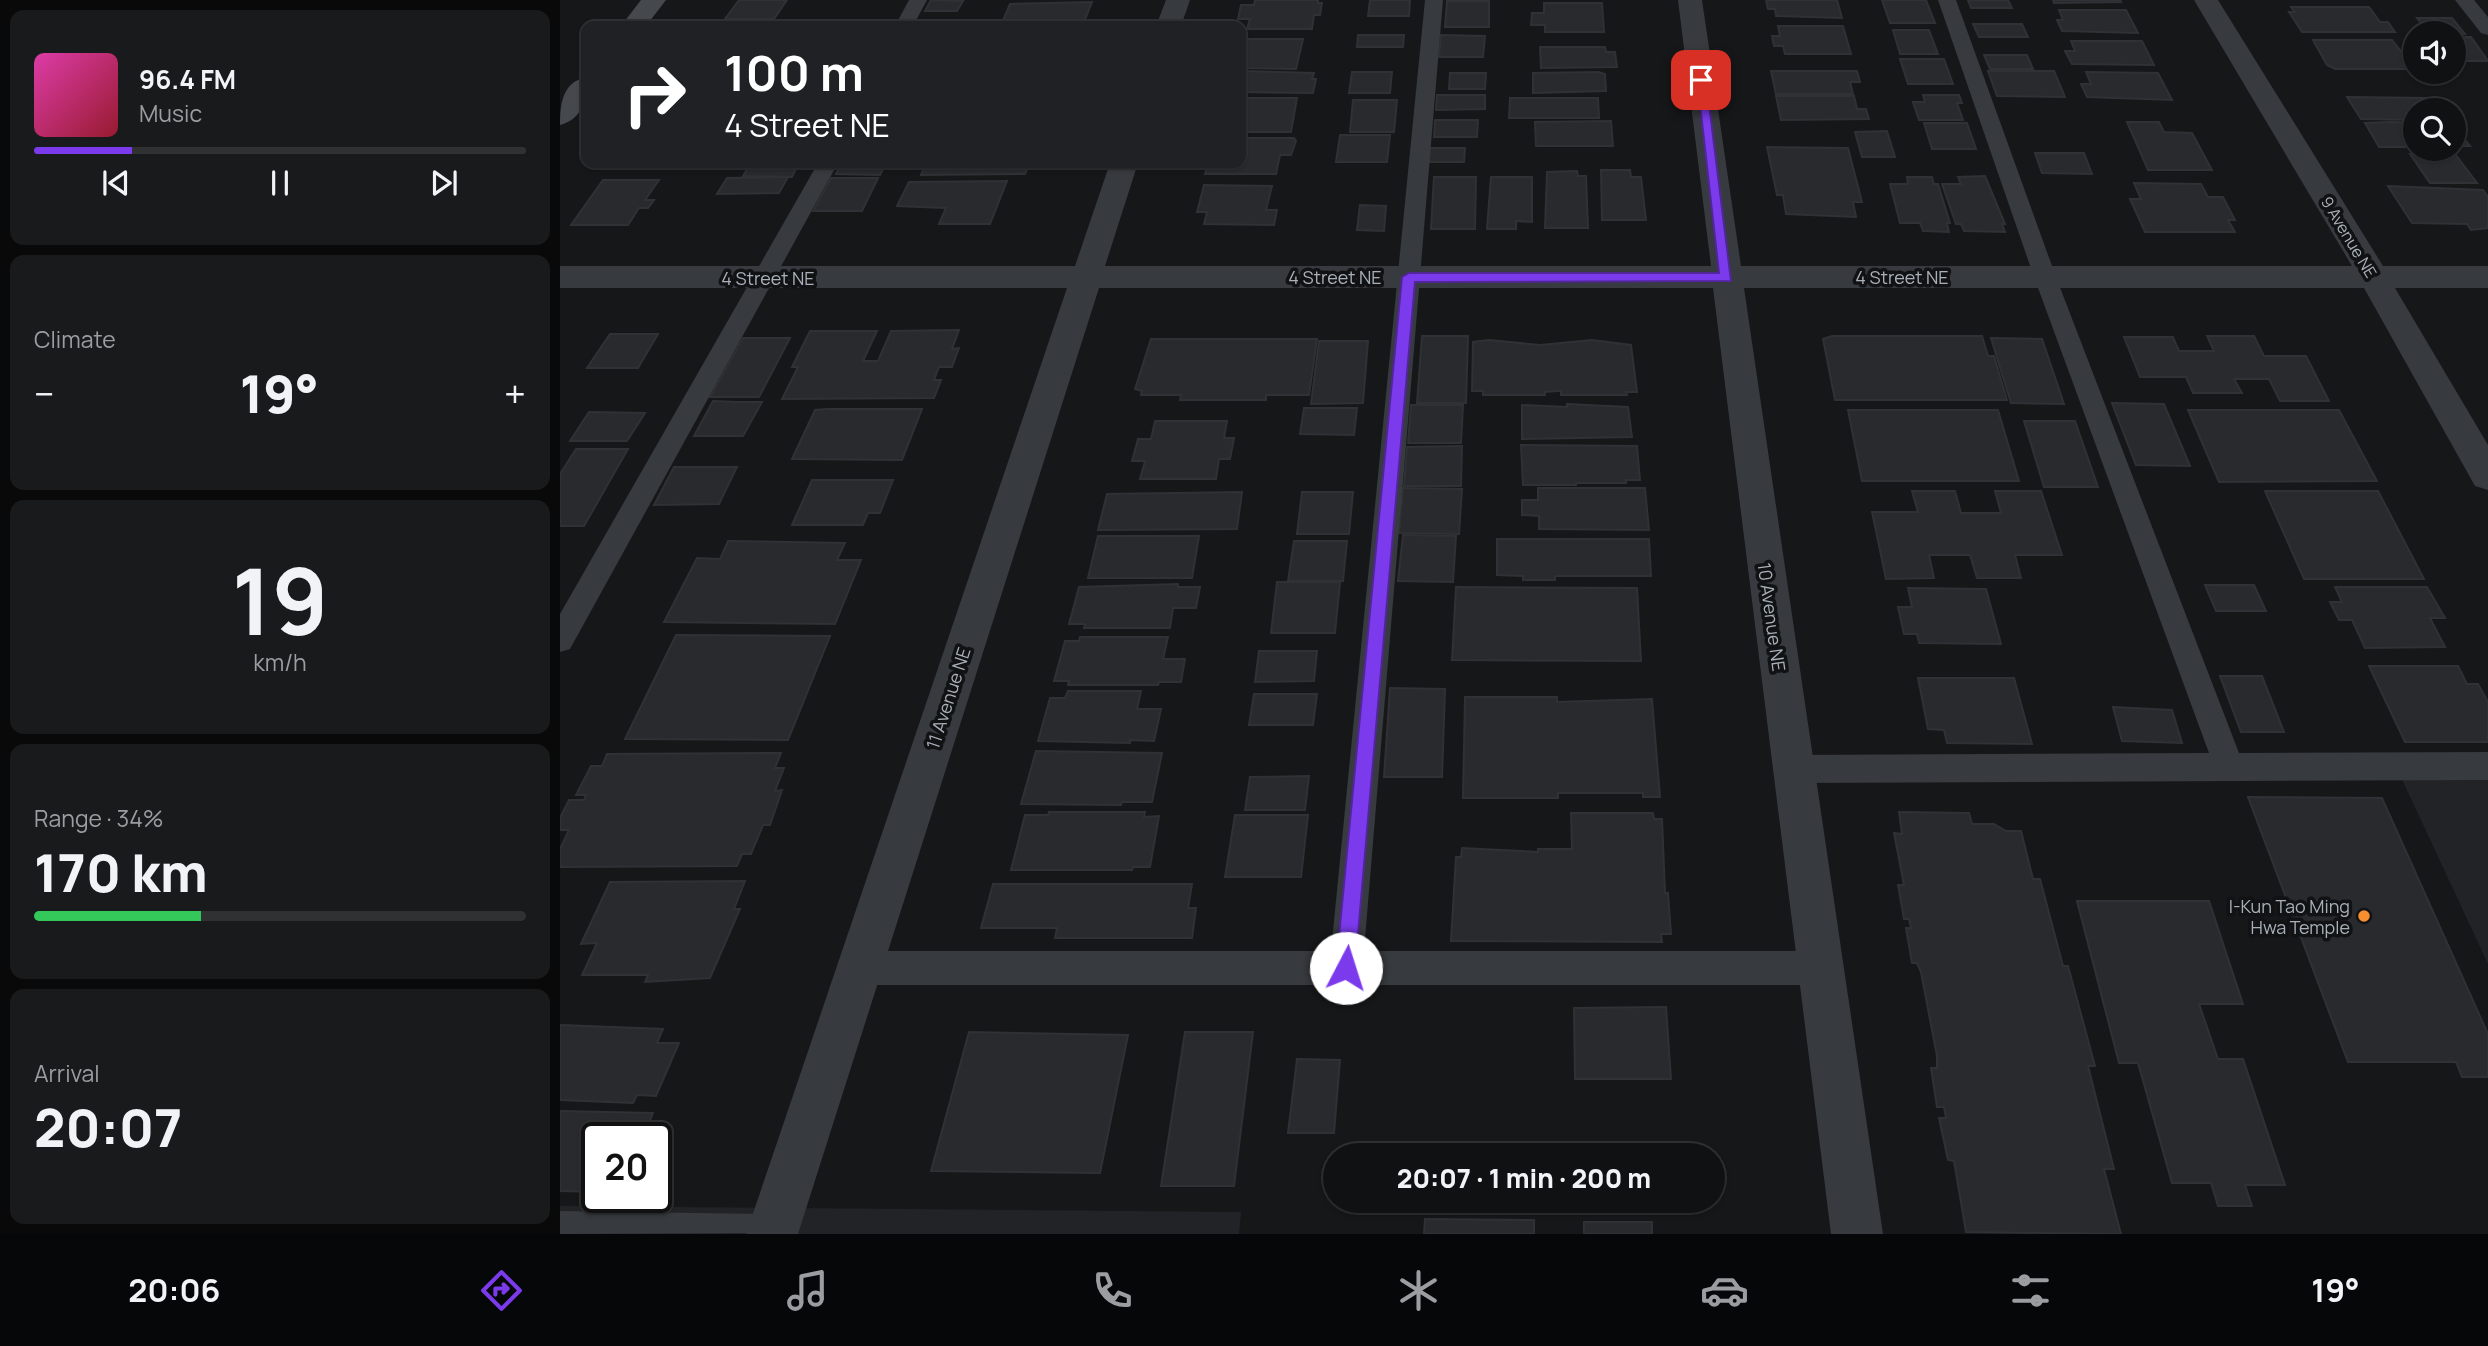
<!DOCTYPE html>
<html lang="en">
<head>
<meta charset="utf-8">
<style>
	body { margin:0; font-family:Manrope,sans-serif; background:#191a1c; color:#f1f3f6; height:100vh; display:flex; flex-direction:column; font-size:26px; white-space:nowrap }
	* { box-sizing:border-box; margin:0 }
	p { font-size:23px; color:#9c9da0 }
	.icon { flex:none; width:38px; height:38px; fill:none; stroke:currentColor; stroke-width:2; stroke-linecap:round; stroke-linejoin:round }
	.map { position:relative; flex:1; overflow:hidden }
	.panel { display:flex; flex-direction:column; gap:10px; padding:10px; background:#09090a; width:560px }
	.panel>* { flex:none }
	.banner { position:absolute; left:21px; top:21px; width:665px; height:147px; border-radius:14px; box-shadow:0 2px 5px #0004,0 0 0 2px #303133; background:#202124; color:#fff; overflow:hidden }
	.fabs { position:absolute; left:1843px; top:21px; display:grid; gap:14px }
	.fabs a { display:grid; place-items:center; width:63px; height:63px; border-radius:50%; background:#101113; box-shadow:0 2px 5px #0004,0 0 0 2px #303133; font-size:35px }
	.speed { position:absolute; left:21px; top:1122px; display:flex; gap:14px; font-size:35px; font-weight:700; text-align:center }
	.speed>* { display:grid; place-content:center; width:91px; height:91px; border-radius:50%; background:#101113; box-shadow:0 2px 5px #0004,0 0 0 2px #303133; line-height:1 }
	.speed .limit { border:4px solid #111; border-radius:10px; background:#fff; color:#111 }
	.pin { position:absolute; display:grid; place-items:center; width:60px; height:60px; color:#fff; margin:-30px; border-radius:14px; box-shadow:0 4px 10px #0006 }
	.me { position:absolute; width:77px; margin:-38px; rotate:5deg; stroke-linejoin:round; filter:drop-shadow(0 0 5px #0008) }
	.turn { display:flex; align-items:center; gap:24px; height:147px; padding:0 28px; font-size:32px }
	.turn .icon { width:91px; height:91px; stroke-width:2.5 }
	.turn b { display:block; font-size:49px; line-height:60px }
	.big { font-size:52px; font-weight:800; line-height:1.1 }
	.panel .widget { flex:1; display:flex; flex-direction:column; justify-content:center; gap:10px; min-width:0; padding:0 24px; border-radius:14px; background:#191a1c }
	.panel .dial { align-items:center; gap:0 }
	.dial b { font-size:91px; line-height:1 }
	.song { display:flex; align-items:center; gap:21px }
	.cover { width:84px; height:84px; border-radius:10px; background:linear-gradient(135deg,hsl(320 70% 55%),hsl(350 70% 35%)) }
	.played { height:7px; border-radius:4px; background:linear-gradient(90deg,#7c3aed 20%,#303133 20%) }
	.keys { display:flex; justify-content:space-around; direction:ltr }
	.heat { display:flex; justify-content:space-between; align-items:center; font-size:38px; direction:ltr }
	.charge { height:10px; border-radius:5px; background:linear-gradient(90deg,#34c759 34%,#303133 0) }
	.trip { position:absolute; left:763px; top:1143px; width:402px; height:70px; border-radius:35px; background:#101113; box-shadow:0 2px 5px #0004,0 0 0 2px #303133; font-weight:800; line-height:70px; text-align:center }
	.menu { display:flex; height:112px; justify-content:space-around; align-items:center; background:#060708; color:#9c9da0 }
	.menu .icon { width:49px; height:49px }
	.menu .active { color:#7c3aed }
	.menu b { font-size:32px; color:#f1f3f6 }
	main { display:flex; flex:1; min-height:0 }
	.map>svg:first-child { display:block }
	.built { fill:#222326 }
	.building { fill:#292a2d; stroke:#303135; stroke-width:2 }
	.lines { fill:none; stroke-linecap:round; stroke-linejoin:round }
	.lane { fill:#373a3e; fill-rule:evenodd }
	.street { fill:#373a3e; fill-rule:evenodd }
	.secondary { fill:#45494e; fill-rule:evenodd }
	.route { fill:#7c3aed; stroke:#51269a; stroke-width:2 }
	.poi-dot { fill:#f78e30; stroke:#111214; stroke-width:2.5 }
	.labels { text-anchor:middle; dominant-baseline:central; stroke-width:7; stroke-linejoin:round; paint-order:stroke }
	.far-street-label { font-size:16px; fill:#a8b0b9; stroke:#111214 }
	.street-label { font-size:18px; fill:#a8b0b9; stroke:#111214 }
	.poi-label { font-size:18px; fill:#a8b0b9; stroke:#111214; text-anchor:end }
</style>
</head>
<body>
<main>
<section class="panel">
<div class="widget">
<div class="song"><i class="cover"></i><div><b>96.4 FM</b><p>Music</p></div></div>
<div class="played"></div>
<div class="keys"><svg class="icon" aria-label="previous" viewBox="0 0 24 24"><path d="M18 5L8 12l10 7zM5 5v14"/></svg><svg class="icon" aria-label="pause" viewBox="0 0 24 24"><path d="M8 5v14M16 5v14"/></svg><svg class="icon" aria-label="next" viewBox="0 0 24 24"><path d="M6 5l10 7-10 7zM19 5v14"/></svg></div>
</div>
<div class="widget"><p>Climate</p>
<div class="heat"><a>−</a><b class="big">19°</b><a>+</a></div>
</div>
<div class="widget dial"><b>19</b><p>km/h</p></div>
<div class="widget"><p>Range · 34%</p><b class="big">170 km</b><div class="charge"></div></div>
<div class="widget"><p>Arrival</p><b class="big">20:07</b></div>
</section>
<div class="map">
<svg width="1928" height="1234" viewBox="0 0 1928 1234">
	<rect width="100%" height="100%" fill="#161719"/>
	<g class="built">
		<polygon points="1840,775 1928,775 1928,964"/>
		<polygon points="0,1206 681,1212 679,1234 0,1234"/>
	</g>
	<g class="building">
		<polygon points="179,0 227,0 214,19 165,19"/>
		<polygon points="371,0 403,1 397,11 365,11"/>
		<polygon points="695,0 758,0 758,3 762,3 760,15 754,15 752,29 687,29 690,19 678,19 681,5 694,5"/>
		<polygon points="810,0 850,0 849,16 808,16"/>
		<polygon points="1206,0 1277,0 1282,18 1216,16 1215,9 1208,9"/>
		<polygon points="1322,0 1366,0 1375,23 1330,23"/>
		<polygon points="1408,0 1448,0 1452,8 1411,8"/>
		<polygon points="1493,0 1560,0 1561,2 1494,3"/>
		<polygon points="887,1 929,1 929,27 885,27"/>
		<polygon points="532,2 524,22 441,25 450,4"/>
		<polygon points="984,3 1042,3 1044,32 985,32 985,25 971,25 972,13 984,13"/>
		<polygon points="1731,7 1809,7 1820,22 1828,22 1835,32 1742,32 1729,12 1735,12"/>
		<polygon points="1499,10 1566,10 1578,33 1502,31 1497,20 1503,20"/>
		<polygon points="1857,18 1892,18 1905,34 1869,33"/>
		<polygon points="158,24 235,24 156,26"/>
		<polygon points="1413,24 1462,24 1468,37 1419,37"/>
		<polygon points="1218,26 1283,26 1291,54 1225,54 1223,46 1214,46 1212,36 1220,36"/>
		<polygon points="1333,30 1369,30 1378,54 1340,54"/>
		<polygon points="798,35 844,35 843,47 797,47"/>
		<polygon points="881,35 925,36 923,57 879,57"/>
		<polygon points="1894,37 1911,37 1928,61 1894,61"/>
		<polygon points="681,39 743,39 736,69 681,68"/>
		<polygon points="1753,40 1832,40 1855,69 1775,69 1767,65"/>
		<polygon points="1511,41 1582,41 1594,65 1512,64 1505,51 1515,51"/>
		<polygon points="980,47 1045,47 1046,52 1055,52 1057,67 981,68"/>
		<polygon points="1424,55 1467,55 1473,69 1430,69"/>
		<polygon points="1340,59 1384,59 1393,84 1348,84"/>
		<polygon points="681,71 754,73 752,79 756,79 753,93 681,92"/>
		<polygon points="1211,71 1297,71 1300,82 1290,82 1293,94 1216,94"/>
		<polygon points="1428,71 1494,71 1505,97 1437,96"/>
		<polygon points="792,72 832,72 830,93 789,93"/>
		<polygon points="1038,72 1045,74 1046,91 973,93 973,73"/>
		<polygon points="1526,72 1598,73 1612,100 1527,97 1521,84 1531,84"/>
		<polygon points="890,73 926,73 925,89 889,89"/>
		<polygon points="877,95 925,95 925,109 876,110"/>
		<polygon points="1363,95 1399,95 1402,103 1397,103 1403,120 1359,120 1353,102 1365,102"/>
		<polygon points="1216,96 1294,96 1297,109 1306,109 1309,119 1221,120"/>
		<polygon points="1787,97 1868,98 1877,110 1855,110 1855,120 1801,119"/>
		<polygon points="681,98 737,98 731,132 681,132"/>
		<polygon points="950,98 1038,98 1039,118 949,118"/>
		<polygon points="793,100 837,100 834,132 790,132"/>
		<polygon points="875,120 918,120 917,137 874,137"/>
		<polygon points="1051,121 1053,146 976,146 975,122"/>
		<polygon points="1567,122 1599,122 1604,132 1632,133 1652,170 1588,170"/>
		<polygon points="1831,122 1855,123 1855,147 1819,147 1805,123"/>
		<polygon points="1364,123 1407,123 1416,149 1372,149"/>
		<polygon points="1327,131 1335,157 1302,157 1295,132"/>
		<polygon points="780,135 830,135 827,162 776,162"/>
		<polygon points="1894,136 1902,136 1910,146 1894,146"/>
		<polygon points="681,138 734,138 736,141 731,155 720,155 716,174 645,174 648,163 681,163"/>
		<polygon points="1207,147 1288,148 1302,202 1293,202 1296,217 1226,214 1223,195 1217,195"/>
		<polygon points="870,148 905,148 904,162 869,162"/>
		<polygon points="1475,153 1524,153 1532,174 1482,173"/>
		<polygon points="1850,154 1895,154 1917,183 1870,183"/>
		<polygon points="60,163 111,163 109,166 57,167"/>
		<polygon points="191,163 239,163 232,177 183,176"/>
		<polygon points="282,163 326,163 320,175 276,174"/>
		<polygon points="366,163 470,163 465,174 361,175"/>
		<polygon points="1041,170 1070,170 1071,177 1081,177 1086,220 1042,220"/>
		<polygon points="1017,171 1018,176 1026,176 1028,228 985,228 987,172"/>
		<polygon points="1425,176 1445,224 1442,224 1445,232 1404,231 1401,224 1396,224 1382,184 1401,184 1398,177"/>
		<polygon points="228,177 219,193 157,194 167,178"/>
		<polygon points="874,177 916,177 915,229 871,229"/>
		<polygon points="931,177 972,177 972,222 956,221 956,229 927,229"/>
		<polygon points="1347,177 1372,177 1374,184 1378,184 1390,223 1387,223 1389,232 1363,231 1360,223 1340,223 1330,184 1348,184"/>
		<polygon points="271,178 318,178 302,211 253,211"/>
		<polygon points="43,180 99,180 85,200 94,200 88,208 79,208 68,225 11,225"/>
		<polygon points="447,181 430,224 379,224 386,208 337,206 349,182"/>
		<polygon points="1574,183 1641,184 1648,197 1663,197 1675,220 1668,220 1675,232 1585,232 1570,199 1581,199"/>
		<polygon points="644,185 712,186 706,210 717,210 714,225 644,224 647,212 637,212"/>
		<polygon points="1828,186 1923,190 1928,197 1928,228 1911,230 1907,224 1852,223"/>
		<polygon points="800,205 826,206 824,231 797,230"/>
		<polygon points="399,330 392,349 399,348 392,367 379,367 374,380 381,380 374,398 222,399 238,367 232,367 250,331 317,331 303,361 318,361 331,331"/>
		<polygon points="50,334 98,334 78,368 27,368"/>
		<polygon points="862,336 908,336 906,403 857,403"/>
		<polygon points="1272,336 1422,336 1428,356 1434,356 1447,400 1275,400 1263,339"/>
		<polygon points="1647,336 1694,336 1704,356 1746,356 1769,401 1720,401 1709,379 1674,379 1682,393 1633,393 1626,377 1580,377 1564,337 1613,337 1619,351 1654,351"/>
		<polygon points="183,338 230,338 199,397 150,397"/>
		<polygon points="1431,338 1482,339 1504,404 1451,403"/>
		<polygon points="591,339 757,339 749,395 706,395 706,400 620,400 621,395 581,395 582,391 575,389"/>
		<polygon points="929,340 980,345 1032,340 1071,345 1077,392 1066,392 1067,395 1001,395 1001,391 997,391 985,392 985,395 923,395 923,391 912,391 913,342"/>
		<polygon points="759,341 808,341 803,403 751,404"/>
		<polygon points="153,401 177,402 202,402 183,436 134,436"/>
		<polygon points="1552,403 1604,404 1630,466 1576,465"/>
		<polygon points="1007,404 1068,407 1072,437 962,439 962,405 1007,407"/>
		<polygon points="851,405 903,405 901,443 848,443"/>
		<polygon points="744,408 797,408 794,435 740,434"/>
		<polygon points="267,409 362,409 342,460 232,459 255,410"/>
		<polygon points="1288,410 1438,410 1459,481 1302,481"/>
		<polygon points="1628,410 1779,410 1817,481 1659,482"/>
		<polygon points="29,412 85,413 67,441 10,441"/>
		<polygon points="595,421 667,421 664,438 674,438 670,459 659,459 656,479 580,479 585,461 572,461 578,439 591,439"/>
		<polygon points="1464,421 1515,421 1538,487 1484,487"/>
		<polygon points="961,445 1077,446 1080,480 1066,480 1066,483 1016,483 1016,485 963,485"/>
		<polygon points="902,446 901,486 844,486 847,447"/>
		<polygon points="16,449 68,449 24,526 0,526 0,474"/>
		<polygon points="114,467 177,467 159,504 94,505"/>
		<polygon points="252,480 333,480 320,513 308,513 303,525 232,525"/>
		<polygon points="843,488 902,489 899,534 839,533"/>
		<polygon points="978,488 1085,488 1089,530 979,529 979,516 962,515 962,500 978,500"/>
		<polygon points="1352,491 1395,491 1401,513 1441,513 1435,491 1481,491 1502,555 1455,555 1461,578 1417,578 1410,555 1369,555 1374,578 1326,579 1312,512 1358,512"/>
		<polygon points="1705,491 1818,491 1864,579 1744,579"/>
		<polygon points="682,492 677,529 538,530 547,494"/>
		<polygon points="742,492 793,492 789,534 737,534"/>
		<polygon points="843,535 896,536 893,582 838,581"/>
		<polygon points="538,536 639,536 632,578 528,578"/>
		<polygon points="937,539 1089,539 1091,576 995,576 995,580 963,580 963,576 937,575"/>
		<polygon points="168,541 285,543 277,560 301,560 275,624 104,622 137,558 160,559"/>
		<polygon points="734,541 787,541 783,581 728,581"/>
		<polygon points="717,582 780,582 775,633 711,633"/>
		<polygon points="618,584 618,587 640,587 636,608 613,608 610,628 524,628 525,624 509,624 519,587"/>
		<polygon points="1645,585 1694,585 1706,611 1656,611"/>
		<polygon points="896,587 1077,588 1081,661 892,660"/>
		<polygon points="1775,587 1867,587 1885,618 1870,618 1885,647 1805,648 1792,620 1779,620 1770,602 1782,602"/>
		<polygon points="1348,588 1426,589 1441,644 1359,643 1357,634 1344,634 1338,607 1352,607"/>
		<polygon points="116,635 270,636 228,740 65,739"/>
		<polygon points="520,637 608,637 603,659 625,659 621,682 599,682 598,685 508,685 509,681 494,681 505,641 519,641"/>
		<polygon points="699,651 757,651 754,681 695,682"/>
		<polygon points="1809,666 1898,666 1907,684 1918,684 1928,702 1928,742 1845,742"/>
		<polygon points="1660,676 1702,676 1724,732 1681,732"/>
		<polygon points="1358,678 1454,678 1472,744 1387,743 1384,730 1368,729"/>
		<polygon points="830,688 885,689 882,777 824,777"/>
		<polygon points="508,691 581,691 577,709 601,709 594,741 570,740 570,743 478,741 490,698 505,698"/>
		<polygon points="694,694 757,694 753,725 689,725"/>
		<polygon points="905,697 997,697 997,702 1092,699 1100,797 1083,797 1083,793 998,793 998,798 903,798"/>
		<polygon points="1553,707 1612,710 1622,743 1562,741"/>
		<polygon points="476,751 602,753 592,802 562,802 561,805 461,804"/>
		<polygon points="221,753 215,768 224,768 215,791 222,790 210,825 203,825 191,854 182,854 177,866 0,867 0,849 9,830 0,830 0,818 9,800 24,800 26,795 16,795 31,766 42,766 47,754"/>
		<polygon points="749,776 745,810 685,810 690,777"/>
		<polygon points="1688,797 1822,798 1928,1034 1928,1077 1902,1077 1896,1062 1788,1062"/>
		<polygon points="489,812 585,812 584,817 599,816 590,867 573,867 572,870 451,870 465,815 488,815"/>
		<polygon points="1339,812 1409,813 1412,824 1434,824 1446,831 1461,831 1473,879 1480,879 1503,966 1508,966 1535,1066 1528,1066 1554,1169 1544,1169 1561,1234 1406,1232 1394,1161 1388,1160 1379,1118 1386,1118 1384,1107 1377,1107 1371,1068 1377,1068 1377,1056 1361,972 1357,963 1352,963 1346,928 1351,928 1349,919 1344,919 1338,885 1344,885 1334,833 1342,834"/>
		<polygon points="1011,813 1093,813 1094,819 1102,819 1105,893 1108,893 1111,934 1101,934 1102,942 891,941 896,857 901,857 902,848 978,852 978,849 1012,849"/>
		<polygon points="675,815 748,815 741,877 665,877"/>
		<polygon points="185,881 174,909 180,909 150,978 85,982 88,975 22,975 37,943 21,944 50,882"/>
		<polygon points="433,884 632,884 628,908 636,908 632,938 495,938 497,928 421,928"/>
		<polygon points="1517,901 1649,901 1683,1004 1639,1004 1658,1059 1683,1059 1725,1185 1685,1185 1692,1206 1658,1206 1651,1183 1612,1183 1578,1063 1559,1063"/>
		<polygon points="1106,1007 1111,1079 1015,1079 1014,1008"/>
		<polygon points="0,1025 103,1029 97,1043 119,1043 96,1096 77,1095 73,1103 0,1100"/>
		<polygon points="409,1032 568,1035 540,1173 371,1171"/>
		<polygon points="625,1032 693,1032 674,1186 601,1186"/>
		<polygon points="737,1059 780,1060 774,1133 728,1133"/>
		<polygon points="0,1111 93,1113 83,1138 37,1138 37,1192 0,1191"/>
		<polygon points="865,1219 974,1220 974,1234 864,1234"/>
		<rect x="1024" y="1222" width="68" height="12"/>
	</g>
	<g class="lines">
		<g class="lane">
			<polygon points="349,0 367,0 353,26 335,26"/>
			<polygon points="865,0 883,0 804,951 1260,951 1272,956 1277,968 1272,980 1260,985 299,985 287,980 282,968 287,956 299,951 771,951"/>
			<polygon points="1378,0 1396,0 1496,277 1679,753 1928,752 1928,780 1233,783 1222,779 1218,769 1222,759 1233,755 1649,753 1474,277"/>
			<polygon points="1895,0 1914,0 1928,17 1928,35 1921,33"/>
			<polygon points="258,163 278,163 10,649 0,652 0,614"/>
			<polygon points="0,1211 212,1214 225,1220 231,1233 0,1234"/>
		</g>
		<g class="street">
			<polygon points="606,0 630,0 621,26 596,26"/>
			<polygon points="1118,0 1142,0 1181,266 1792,266 1634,0 1658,0 1823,266 1928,266 1928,288 1835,288 1928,445 1928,490 1915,486 1804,288 1184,288 1323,1234 1271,1234 1153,288 539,288 238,1234 186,1234 507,288 0,288 0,266 515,266 550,163 578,163 545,266 1151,266"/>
		</g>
		<g class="secondary">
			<polygon points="81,0 106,0 86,26 61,26"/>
			<path d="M 26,77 C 27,98 23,119 0,125 C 0,104 2,83 26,77 Z"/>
		</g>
	</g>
	<polygon class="route" points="1137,77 1146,80 1171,281 855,282 795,968 793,975 786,977 779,975 776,968 842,277 849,273 1159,273"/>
	<circle class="poi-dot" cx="1804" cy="916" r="7"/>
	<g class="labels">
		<g class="far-street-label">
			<text transform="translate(1789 237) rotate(59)">9 Avenue NE</text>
		</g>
		<g class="street-label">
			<text x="775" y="277">4 Street NE</text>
			<text x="1342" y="277">4 Street NE</text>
			<text x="208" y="278">4 Street NE</text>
			<text transform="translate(1212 617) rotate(82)">10 Avenue NE</text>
			<text transform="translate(388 698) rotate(-72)">11 Avenue NE</text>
		</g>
		<g class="poi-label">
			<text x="1790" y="906">I-Kun Tao Ming<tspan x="1790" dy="21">Hwa Temple</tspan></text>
		</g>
	</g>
</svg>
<div class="fabs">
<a><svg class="icon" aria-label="sound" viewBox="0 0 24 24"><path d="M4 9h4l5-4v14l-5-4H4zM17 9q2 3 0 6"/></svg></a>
<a><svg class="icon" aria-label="search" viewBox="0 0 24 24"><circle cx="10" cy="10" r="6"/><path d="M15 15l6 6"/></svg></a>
</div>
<div class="speed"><div class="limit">20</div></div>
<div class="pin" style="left:1141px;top:80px;background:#d93025"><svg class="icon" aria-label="arrive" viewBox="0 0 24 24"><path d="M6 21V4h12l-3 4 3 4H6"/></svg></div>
<svg class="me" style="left:786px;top:968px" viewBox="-20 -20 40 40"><circle r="19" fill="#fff"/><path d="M0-13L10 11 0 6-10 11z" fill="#7c3aed"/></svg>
<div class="trip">20:07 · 1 min · 200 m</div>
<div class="banner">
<div class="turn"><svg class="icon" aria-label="right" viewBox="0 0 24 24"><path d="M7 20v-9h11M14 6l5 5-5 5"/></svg><div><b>100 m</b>4 Street NE</div></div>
</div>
</div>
</main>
<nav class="menu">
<b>20:06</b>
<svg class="icon active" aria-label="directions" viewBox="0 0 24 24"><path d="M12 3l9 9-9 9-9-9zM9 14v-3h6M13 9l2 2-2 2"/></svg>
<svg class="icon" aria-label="music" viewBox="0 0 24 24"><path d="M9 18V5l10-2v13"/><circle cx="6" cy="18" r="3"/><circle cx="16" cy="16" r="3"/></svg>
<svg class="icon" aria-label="phone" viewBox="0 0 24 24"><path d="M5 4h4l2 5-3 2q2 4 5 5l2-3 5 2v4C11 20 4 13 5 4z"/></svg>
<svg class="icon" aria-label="climate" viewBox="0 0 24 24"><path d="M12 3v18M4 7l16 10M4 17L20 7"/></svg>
<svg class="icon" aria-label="car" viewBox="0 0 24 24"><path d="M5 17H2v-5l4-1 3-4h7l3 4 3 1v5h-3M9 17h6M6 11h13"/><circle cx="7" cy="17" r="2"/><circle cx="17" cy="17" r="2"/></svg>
<svg class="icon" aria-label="filters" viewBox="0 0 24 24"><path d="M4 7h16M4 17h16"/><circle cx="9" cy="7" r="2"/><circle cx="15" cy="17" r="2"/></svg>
<b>19°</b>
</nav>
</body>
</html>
